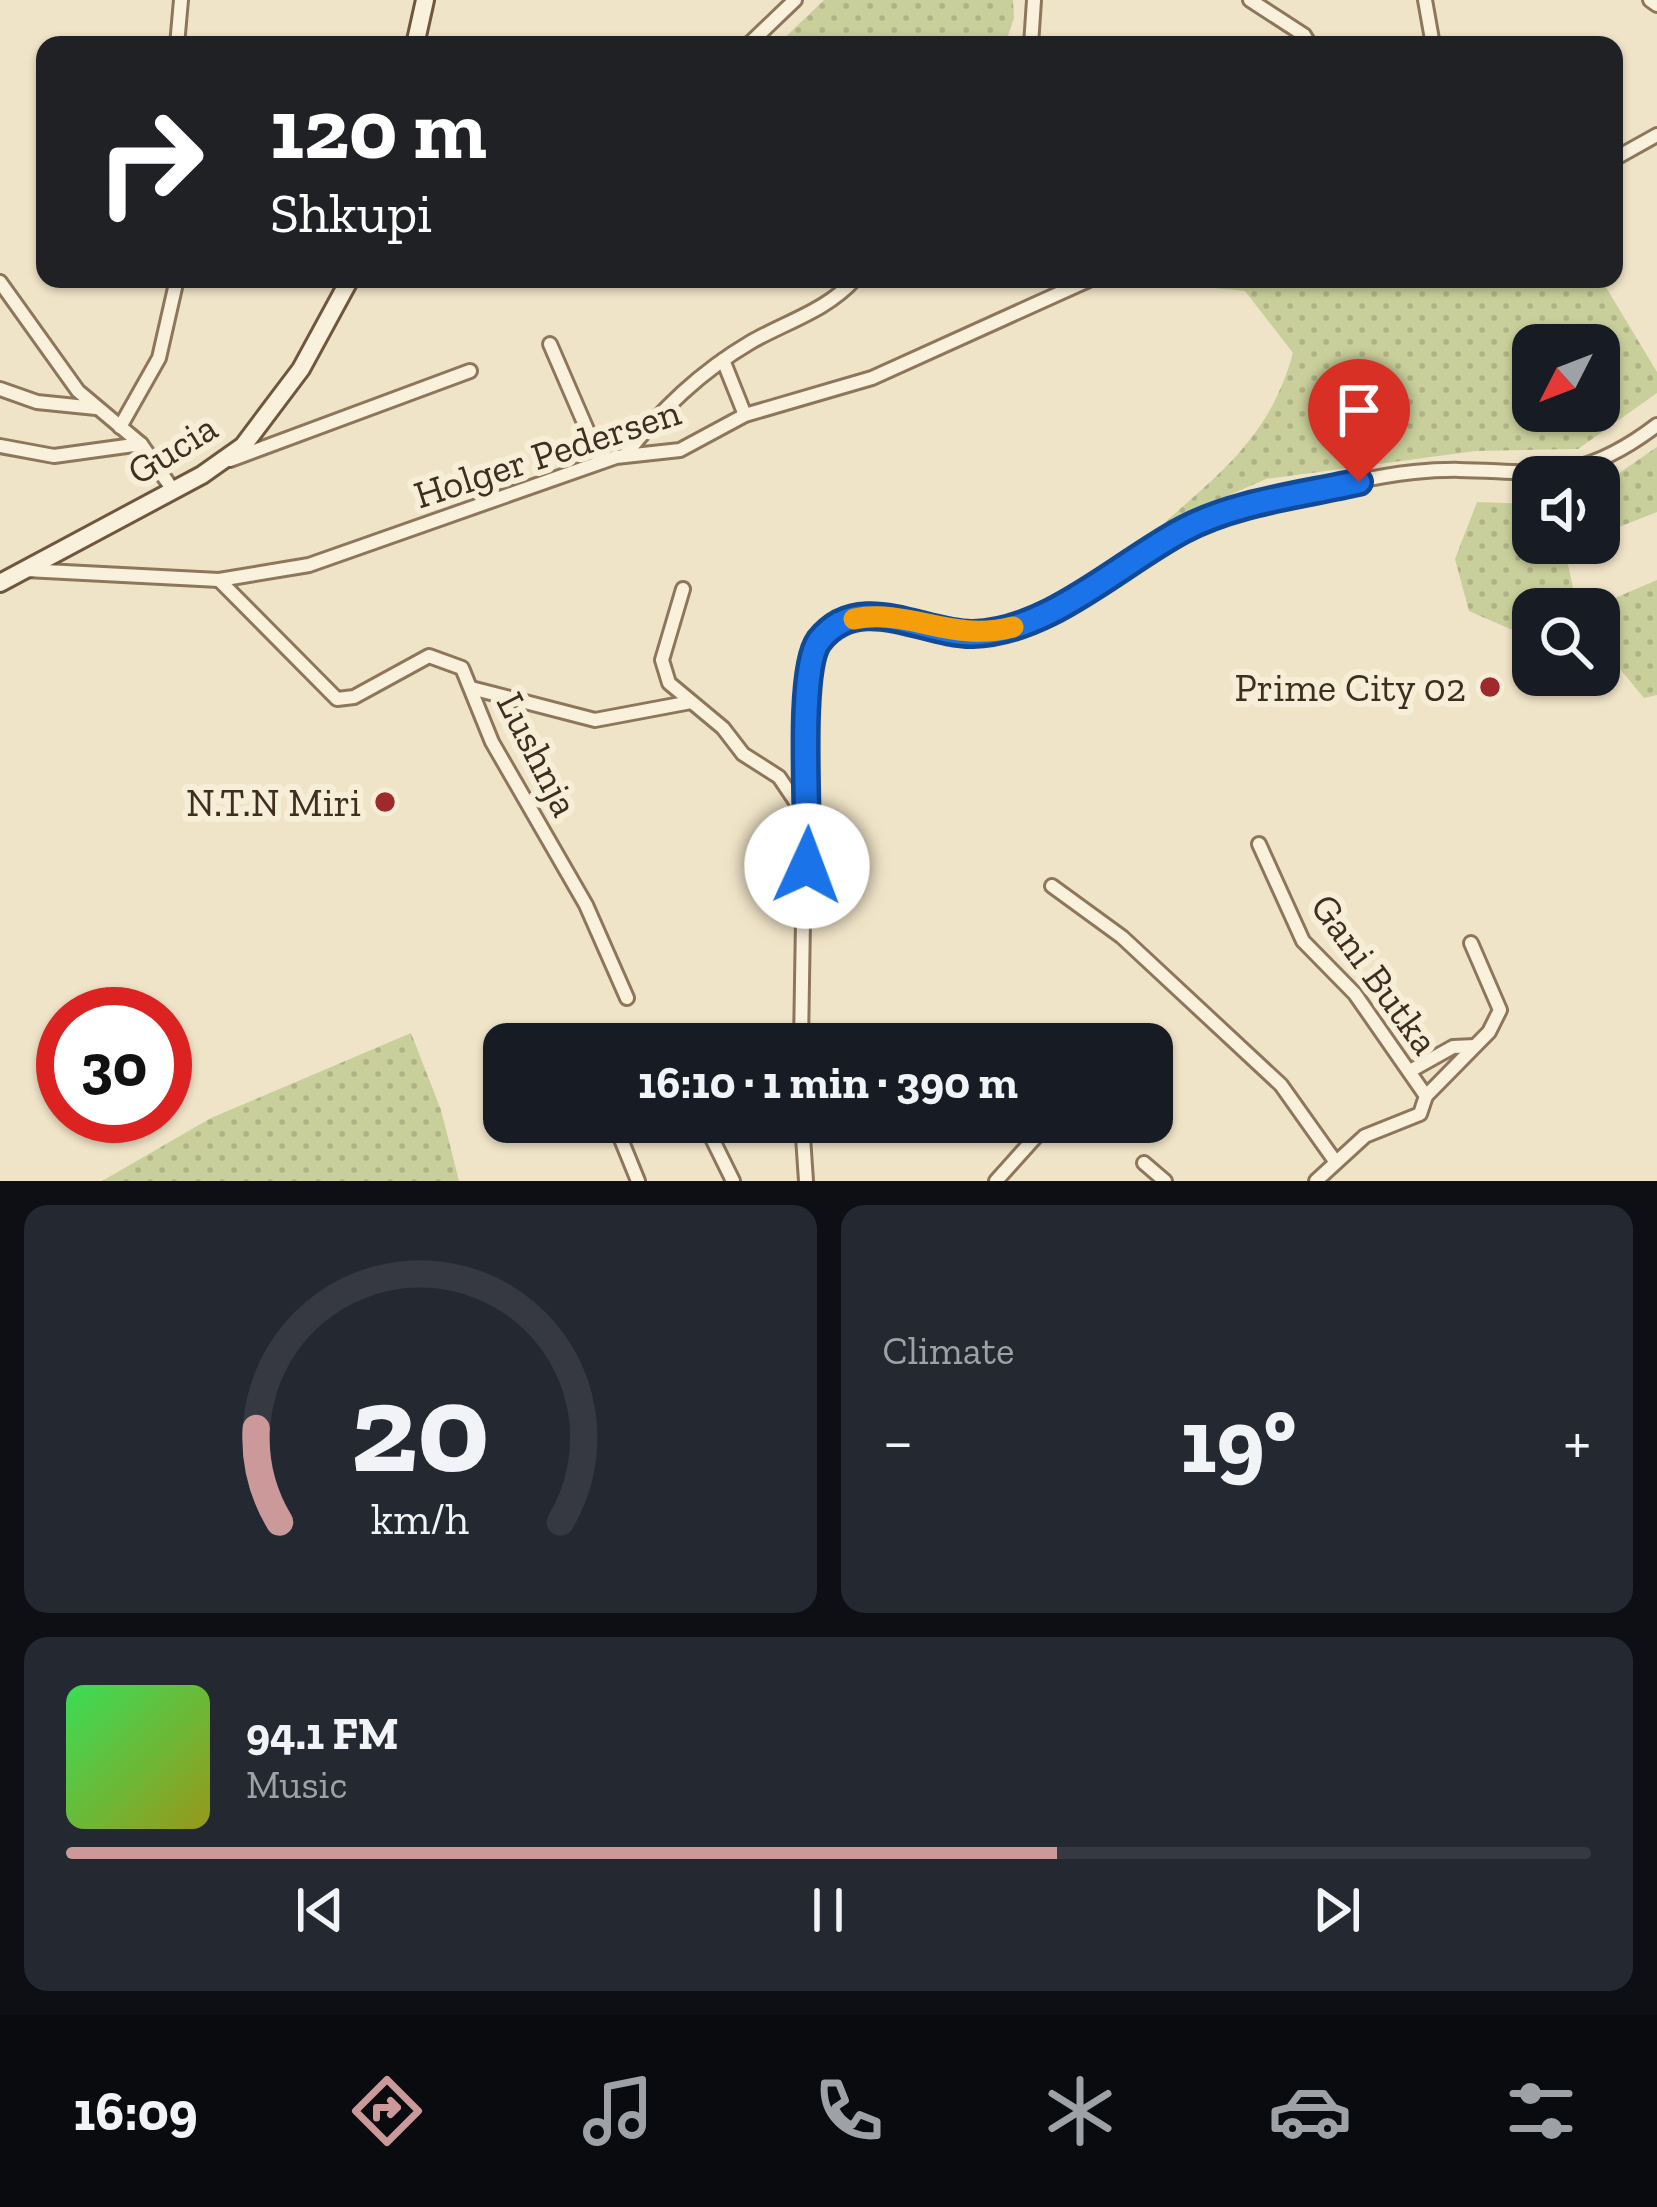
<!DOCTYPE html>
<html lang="en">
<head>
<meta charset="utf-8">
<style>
	body { margin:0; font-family:"Zilla Slab",serif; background:#242831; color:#f1f3f6; height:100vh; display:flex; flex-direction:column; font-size:45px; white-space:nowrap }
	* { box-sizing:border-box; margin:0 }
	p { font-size:39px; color:#9ea1a6 }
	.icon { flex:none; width:66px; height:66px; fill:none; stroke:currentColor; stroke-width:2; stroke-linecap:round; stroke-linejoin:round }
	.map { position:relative; height:1181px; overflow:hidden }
	.drawer { display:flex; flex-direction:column; gap:24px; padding:24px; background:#0d0f14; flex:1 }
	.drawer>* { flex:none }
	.guide { position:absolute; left:36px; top:36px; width:1587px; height:252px; border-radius:24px; box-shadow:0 3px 9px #0004; background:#202124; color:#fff; overflow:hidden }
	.needle { width:78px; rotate:228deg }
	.tools { position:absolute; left:1512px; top:324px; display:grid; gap:24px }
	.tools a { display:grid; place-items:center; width:108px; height:108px; border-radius:24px; background:#171b24; box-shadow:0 3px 9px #0004; font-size:60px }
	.speed { position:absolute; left:36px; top:987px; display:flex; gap:24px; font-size:60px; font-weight:700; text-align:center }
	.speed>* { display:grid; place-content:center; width:156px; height:156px; border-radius:50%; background:#171b24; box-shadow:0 3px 9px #0004; line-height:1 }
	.speed .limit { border:18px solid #d22; background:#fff; color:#111 }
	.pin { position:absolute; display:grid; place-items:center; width:102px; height:102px; color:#fff; margin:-123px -51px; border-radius:50% 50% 50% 0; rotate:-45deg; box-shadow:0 0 12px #0007 }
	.pin .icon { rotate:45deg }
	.me { position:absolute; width:132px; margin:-66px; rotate:2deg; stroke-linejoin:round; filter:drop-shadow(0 0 9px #0008) }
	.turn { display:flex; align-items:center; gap:42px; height:252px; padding:0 36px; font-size:54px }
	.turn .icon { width:156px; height:156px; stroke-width:2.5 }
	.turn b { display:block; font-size:84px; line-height:102px }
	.big { font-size:90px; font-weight:700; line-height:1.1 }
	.drawer .tile { flex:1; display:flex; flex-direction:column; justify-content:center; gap:18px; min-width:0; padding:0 42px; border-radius:24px; background:#242831 }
	.drawer .dial { align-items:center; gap:0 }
	.dial svg { height:312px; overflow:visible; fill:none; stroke:#363941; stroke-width:7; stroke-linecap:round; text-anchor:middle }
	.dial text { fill:#f1f3f6; stroke:none }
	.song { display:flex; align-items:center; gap:36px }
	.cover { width:144px; height:144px; border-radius:18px; background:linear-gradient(135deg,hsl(130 70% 55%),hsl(60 70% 35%)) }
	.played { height:12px; border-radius:6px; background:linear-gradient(90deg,#cc999b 65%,#363941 65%) }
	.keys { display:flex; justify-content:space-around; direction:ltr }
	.heat { display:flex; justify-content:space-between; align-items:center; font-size:66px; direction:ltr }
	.drawer .tiles { flex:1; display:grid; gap:24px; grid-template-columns:1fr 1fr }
	.tile:last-child { grid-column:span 2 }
	.trip { position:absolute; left:483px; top:1023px; width:690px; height:120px; border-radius:24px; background:#171b24; box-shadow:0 3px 9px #0004; font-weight:700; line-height:120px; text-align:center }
	.dock { display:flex; height:192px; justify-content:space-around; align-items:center; background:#090b0e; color:#9ea1a6 }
	.dock .icon { width:84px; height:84px }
	.dock .on { color:#cc999b }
	.dock b { font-size:54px; color:#f1f3f6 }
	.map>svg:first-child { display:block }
	.grass { fill:url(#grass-dots); fill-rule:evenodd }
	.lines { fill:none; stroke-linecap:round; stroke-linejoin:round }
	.street-casing { stroke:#8d765c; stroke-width:18 }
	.secondary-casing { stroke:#6f573f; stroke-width:22 }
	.street { stroke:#faf1dc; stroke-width:12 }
	.secondary { stroke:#faf1dc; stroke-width:16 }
	.route-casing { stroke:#114b97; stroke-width:30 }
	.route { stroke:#1a73e8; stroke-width:21 }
	.slow { stroke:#f59e0b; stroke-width:21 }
	.poi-dot { fill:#9e2a2b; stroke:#f7eed8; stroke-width:4.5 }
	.labels { text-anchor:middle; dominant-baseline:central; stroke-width:12; stroke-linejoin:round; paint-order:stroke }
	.street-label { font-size:39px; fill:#3d2e20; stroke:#f7eed8 }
	.poi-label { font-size:39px; fill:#3d2e20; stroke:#f7eed8; text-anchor:end }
</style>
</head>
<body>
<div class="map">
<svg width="1657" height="1181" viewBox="0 0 1657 1181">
	<defs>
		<pattern id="grass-dots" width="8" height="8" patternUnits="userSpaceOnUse" patternTransform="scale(3)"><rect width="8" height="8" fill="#c9cf9b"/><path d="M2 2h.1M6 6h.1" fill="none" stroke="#aeb285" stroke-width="1.8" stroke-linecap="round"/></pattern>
	</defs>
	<rect width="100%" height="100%" fill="#f0e4c8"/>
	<g class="grass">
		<polygon points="824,0 1013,0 1014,18 1005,45 777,45"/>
		<path d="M 1601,279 L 1657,372 L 1657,393 L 1578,449 L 1476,451 L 1266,479 L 1163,524 C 1225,469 1270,435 1293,353 L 1245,291 L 1144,281 ZM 1533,345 L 1599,345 L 1599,411 L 1533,411 Z"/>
		<polygon points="1657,447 1657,512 1599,535 1599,487"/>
		<polygon points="1477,502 1533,504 1533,543 1581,543 1565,550 1573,588 1608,601 1657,580 1657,695 1644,698 1620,669 1599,656 1599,609 1533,609 1533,639 1469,611 1455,559"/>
		<polygon points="411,1033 441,1110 459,1181 102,1181 211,1118"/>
	</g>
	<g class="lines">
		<defs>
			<g id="street">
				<polyline points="1250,0 1304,35 1310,45"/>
				<polyline points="1425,0 1433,45"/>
				<polyline points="1650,0 1657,5"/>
				<polyline points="177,45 181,0"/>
				<polyline points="748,45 795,0"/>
				<polyline points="1031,45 1034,0"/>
				<polyline points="1614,159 1657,135"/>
				<polyline points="0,282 78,391 141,444 173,490"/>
				<polyline points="550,344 601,462"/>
				<polyline points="723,360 745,415"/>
				<polyline points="0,389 37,402 96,408"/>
				<polyline points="120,427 159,358 177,279"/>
				<polyline points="0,446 54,456 141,444"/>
				<path d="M 625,455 C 662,409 700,372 751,342 C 788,321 826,311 855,279"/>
				<polyline points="230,460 470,371"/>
				<polyline points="26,570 219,580 309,565 616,457 680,450 745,415 872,378 1091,279"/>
				<polyline points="219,580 337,699 354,697 429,656 462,668 492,742 586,905 627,998"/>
				<polyline points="683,589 662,660 669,683 723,728 743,754 779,777 808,820"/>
				<polyline points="471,688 595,720 691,702"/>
				<polyline points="1259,844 1303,941 1355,994 1426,1096 1420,1114 1365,1136 1316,1181"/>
				<polyline points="1052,886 1122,937 1281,1085 1335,1161"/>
				<polyline points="617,1044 621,1040 653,1044"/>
				<path d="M 801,1044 L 807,674 C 829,568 941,649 1010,628 C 1095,602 1157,530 1245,508 C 1300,495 1358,478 1414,472 C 1518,461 1559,500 1657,425"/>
				<polyline points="1410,1071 1453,1047 1475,1046"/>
				<polyline points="1426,1096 1489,1032 1500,1010 1471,943"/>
				<polyline points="614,1122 638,1181"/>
				<polyline points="704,1122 733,1181"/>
				<polyline points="802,1122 806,1181"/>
				<polyline points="1144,1163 1165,1181"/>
				<polyline points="996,1181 1049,1122"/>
			</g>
			<g id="secondary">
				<polyline points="415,45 425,0"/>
				<polyline points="0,583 202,475 243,446 301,369 350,279"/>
			</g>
		</defs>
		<use href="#street" class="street-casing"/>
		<use href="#secondary" class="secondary-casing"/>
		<use href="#street" class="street"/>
		<use href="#secondary" class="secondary"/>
	</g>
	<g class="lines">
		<defs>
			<path id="route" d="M 807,866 C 809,820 797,671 819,641 C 859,589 924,635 973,634 C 1049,632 1119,564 1183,530 C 1235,502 1302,495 1359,482"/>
		</defs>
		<use href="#route" class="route-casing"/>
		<use href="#route" class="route"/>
		<path class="slow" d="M 854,619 C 910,608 950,643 1013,627"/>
	</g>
	<g class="poi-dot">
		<circle cx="1490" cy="687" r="12"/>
		<circle cx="385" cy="802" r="12"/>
	</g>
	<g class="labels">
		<g class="street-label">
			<text transform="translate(172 449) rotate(-32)">Gucia</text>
			<text transform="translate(547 453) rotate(-18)">Holger Pedersen</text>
			<text transform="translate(538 754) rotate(63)">Lushnja</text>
			<text transform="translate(1375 974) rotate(54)">Gani Butka</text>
		</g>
		<g class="poi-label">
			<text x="1466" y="687">Prime City 02</text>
			<text x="361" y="802">N.T.N Miri</text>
		</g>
	</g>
</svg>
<div class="tools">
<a><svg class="needle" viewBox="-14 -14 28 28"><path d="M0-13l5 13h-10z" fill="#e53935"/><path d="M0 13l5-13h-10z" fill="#9ea1a6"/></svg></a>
<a><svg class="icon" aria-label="sound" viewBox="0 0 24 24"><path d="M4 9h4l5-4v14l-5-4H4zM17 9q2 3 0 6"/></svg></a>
<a><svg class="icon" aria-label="search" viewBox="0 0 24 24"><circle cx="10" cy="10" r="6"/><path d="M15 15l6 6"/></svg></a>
</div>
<div class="speed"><div class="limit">30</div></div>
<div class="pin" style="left:1359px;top:482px;background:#d93025"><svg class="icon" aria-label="arrive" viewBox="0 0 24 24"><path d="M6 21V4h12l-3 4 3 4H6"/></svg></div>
<svg class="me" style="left:807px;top:866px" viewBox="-20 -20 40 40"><circle r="19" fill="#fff"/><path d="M0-13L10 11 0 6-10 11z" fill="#1a73e8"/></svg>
<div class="trip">16:10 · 1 min · 390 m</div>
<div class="guide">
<div class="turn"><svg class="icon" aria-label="right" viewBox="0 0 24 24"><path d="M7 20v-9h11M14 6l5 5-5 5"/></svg><div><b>120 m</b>Shkupi</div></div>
</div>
</div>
<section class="drawer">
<div class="tiles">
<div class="tile dial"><svg viewBox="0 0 100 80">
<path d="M14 69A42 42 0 1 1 86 69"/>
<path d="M14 69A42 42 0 0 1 8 45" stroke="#cc999b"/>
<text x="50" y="56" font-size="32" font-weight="700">20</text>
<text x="50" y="72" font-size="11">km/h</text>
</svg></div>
<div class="tile"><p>Climate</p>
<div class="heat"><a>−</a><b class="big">19°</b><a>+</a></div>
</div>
<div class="tile">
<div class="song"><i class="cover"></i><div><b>94.1 FM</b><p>Music</p></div></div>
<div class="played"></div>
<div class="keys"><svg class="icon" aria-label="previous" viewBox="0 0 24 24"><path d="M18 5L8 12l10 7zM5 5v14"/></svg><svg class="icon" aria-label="pause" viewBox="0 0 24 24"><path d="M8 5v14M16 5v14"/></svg><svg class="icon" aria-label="next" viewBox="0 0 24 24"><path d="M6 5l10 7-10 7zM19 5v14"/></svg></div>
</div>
</div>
</section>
<nav class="dock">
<b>16:09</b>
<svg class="icon on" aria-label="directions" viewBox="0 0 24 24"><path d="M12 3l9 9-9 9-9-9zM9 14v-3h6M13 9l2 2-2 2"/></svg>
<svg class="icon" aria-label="music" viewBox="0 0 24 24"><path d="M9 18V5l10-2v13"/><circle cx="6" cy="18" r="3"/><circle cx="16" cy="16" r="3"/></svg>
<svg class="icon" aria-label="phone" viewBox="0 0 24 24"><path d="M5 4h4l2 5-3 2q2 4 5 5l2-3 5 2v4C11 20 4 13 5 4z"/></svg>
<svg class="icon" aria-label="climate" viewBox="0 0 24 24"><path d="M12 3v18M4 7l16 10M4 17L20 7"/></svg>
<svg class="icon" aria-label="car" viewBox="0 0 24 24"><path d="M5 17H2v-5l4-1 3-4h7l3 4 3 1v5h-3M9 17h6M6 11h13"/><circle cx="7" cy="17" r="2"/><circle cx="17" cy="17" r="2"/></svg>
<svg class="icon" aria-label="filters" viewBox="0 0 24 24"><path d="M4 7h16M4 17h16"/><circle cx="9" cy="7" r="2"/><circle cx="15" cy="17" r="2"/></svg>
</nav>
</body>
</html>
